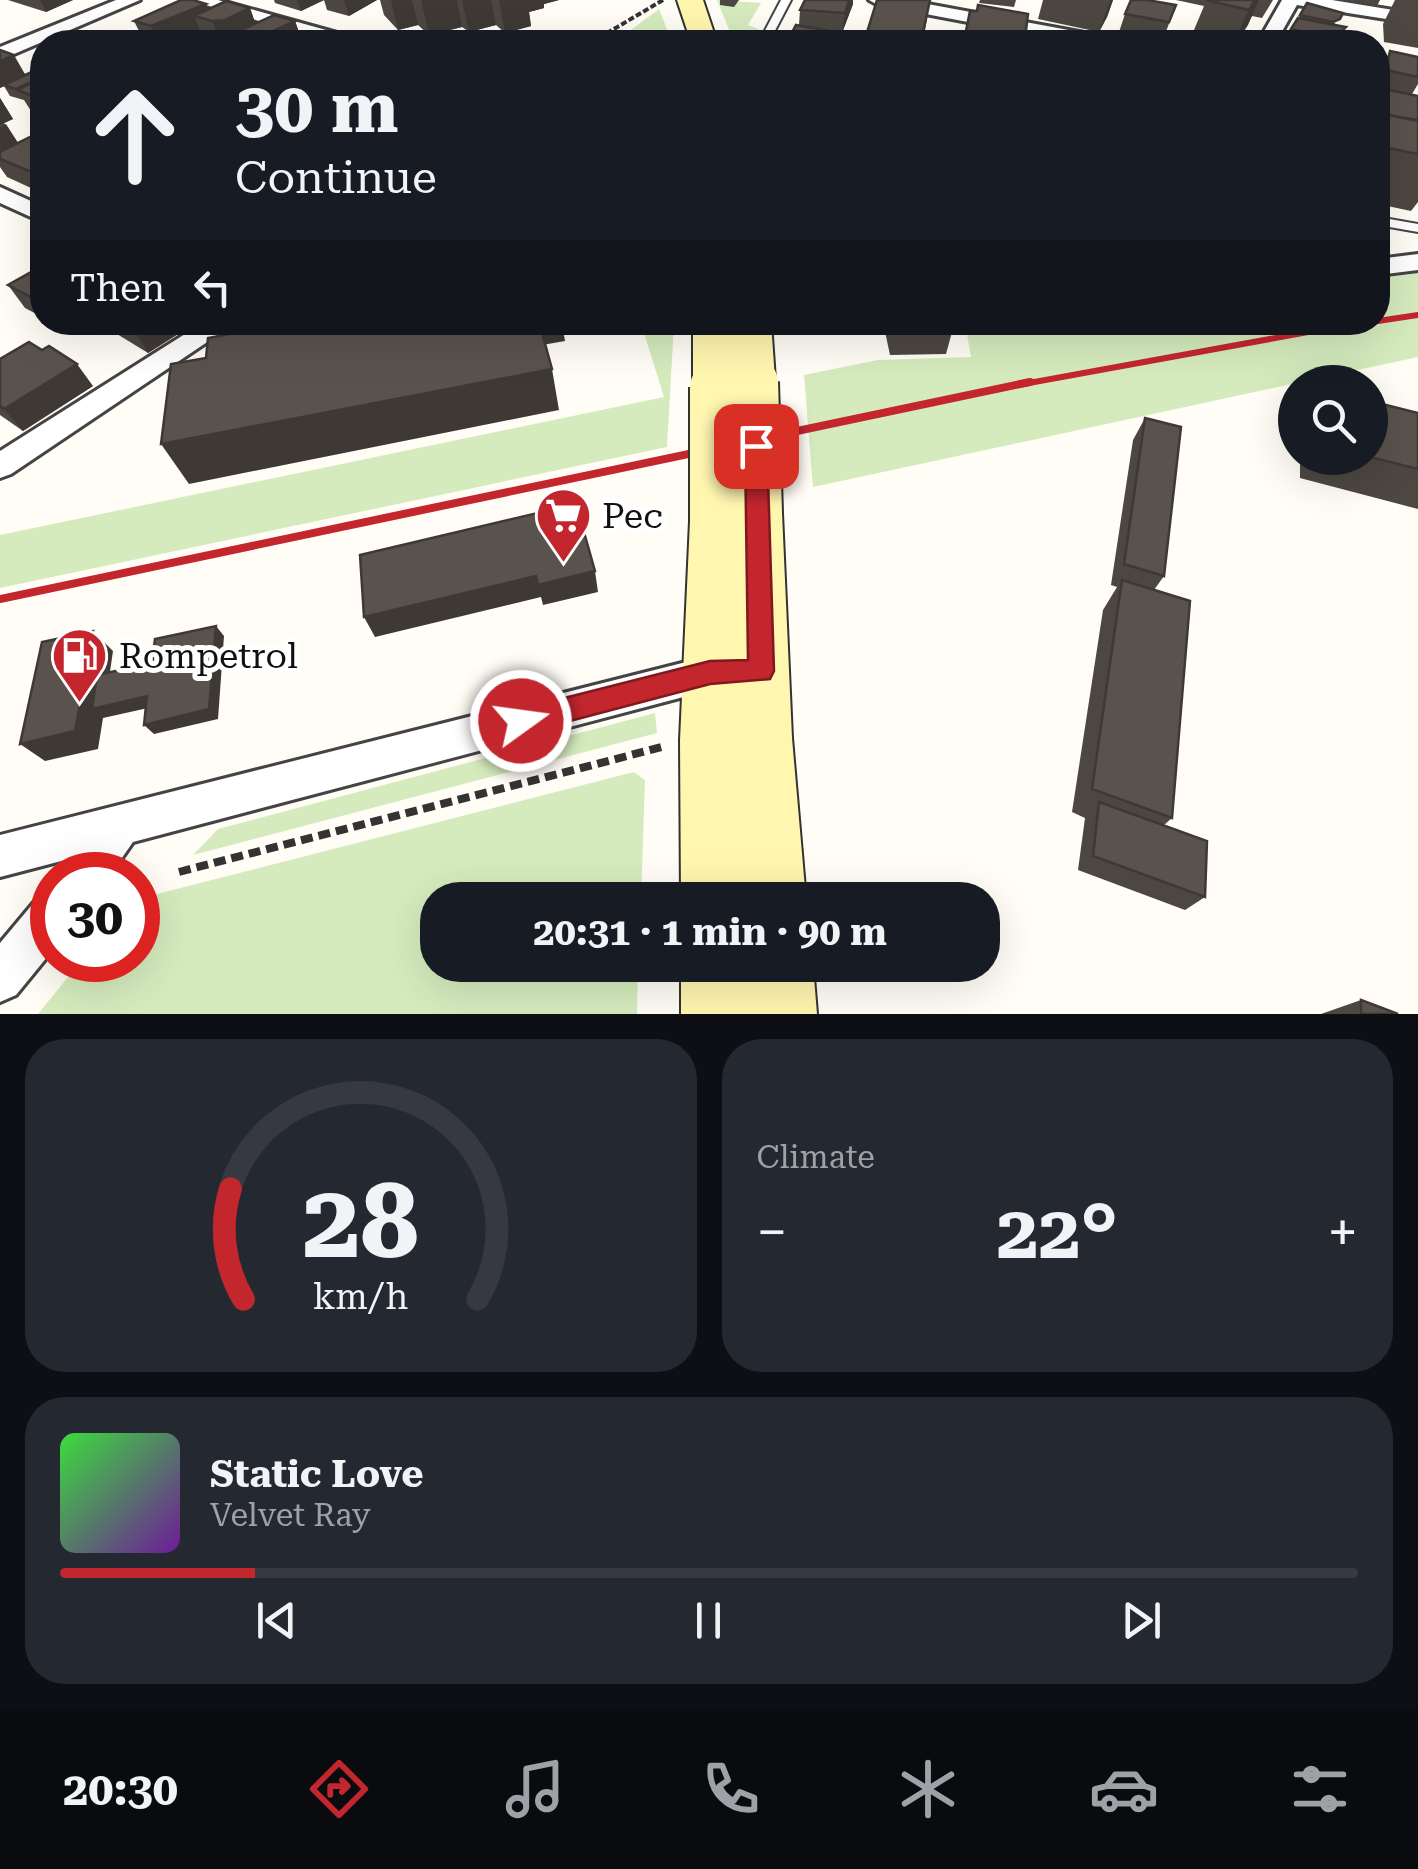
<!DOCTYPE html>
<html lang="en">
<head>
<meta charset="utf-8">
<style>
	body { margin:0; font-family:"Roboto Serif",serif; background:#242831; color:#f1f3f6; height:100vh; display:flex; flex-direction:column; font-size:38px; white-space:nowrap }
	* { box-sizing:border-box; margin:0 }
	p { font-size:32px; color:#9ea1a6 }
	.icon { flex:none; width:55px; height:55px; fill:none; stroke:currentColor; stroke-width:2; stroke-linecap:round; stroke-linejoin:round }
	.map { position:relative; height:1014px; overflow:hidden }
	.panel { display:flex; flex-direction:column; gap:25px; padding:25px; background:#0d0f14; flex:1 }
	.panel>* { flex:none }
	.guide { position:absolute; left:30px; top:30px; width:1360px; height:305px; border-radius:40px; box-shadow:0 10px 40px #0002; background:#171b24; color:#f1f3f6; overflow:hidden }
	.fabs { position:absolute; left:1278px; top:365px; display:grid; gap:20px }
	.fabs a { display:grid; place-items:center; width:110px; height:110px; border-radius:50%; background:#171b24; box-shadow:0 10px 40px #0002; font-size:50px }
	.speed { position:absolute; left:30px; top:852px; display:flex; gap:20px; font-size:50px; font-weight:700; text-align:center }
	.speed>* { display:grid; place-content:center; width:130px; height:130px; border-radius:50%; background:#171b24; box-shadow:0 10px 40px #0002; line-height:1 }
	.speed .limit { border:15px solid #d22; background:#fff; color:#111 }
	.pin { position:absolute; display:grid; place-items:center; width:85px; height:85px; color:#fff; margin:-42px; border-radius:20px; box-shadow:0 5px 15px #0006 }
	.me { position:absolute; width:110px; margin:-55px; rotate:76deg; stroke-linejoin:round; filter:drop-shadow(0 0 8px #0008) }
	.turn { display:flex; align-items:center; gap:35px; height:210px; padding:0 40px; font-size:45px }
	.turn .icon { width:130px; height:130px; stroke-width:2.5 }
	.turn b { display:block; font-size:70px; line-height:85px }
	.then { display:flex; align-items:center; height:95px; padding:0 40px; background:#0003; gap:20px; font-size:38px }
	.big { font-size:75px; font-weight:700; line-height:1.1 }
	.panel .tile { flex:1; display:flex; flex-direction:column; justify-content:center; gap:15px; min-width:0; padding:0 35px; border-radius:40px; background:#242831 }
	.panel .dial { align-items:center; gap:0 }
	.dial svg { height:260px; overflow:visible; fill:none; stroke:#363941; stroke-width:7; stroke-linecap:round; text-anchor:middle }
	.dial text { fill:#f1f3f6; stroke:none }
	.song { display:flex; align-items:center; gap:30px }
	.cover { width:120px; height:120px; border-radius:15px; background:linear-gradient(135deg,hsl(120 70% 55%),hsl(280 70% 35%)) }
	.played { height:10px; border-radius:5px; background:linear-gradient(90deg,#c4262e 15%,#363941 15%) }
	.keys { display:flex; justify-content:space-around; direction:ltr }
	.heat { display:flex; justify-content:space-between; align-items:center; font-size:55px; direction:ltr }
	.panel .tiles { flex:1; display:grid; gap:25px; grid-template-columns:1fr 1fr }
	.tile:last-child { grid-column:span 2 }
	.trip { position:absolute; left:420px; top:882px; width:580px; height:100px; border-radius:40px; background:#171b24; box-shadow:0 10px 40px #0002; font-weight:700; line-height:100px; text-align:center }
	.tabs { display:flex; height:160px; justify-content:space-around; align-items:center; background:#090b0e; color:#9ea1a6 }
	.tabs .icon { width:70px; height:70px }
	.tabs .active { color:#c4262e }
	.tabs b { font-size:45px; color:#f1f3f6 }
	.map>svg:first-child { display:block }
	.green { fill:#d5ebbd }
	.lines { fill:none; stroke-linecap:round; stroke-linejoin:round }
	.lane-casing { stroke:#444; stroke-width:4 }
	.street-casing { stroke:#444; stroke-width:6 }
	.secondary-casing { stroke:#333; stroke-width:4 }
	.path-far1 { stroke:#333; stroke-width:4; stroke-dasharray:6 2.5; stroke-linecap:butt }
	.path { stroke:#333; stroke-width:8; stroke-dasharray:12 6; stroke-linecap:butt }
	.lane { fill:#fff; fill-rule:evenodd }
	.street { fill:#fff; fill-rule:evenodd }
	.secondary { fill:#fff6b0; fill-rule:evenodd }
	.rail-far1 { stroke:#c4262e; stroke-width:6 }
	.rail { stroke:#c4262e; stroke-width:8 }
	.secondary-bridge-far1-casing { stroke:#333; stroke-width:41; stroke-linecap:butt }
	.secondary-bridge-casing { stroke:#333; stroke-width:52; stroke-linecap:butt }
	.secondary-bridge-far1 { stroke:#fff6b0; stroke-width:38 }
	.secondary-bridge { stroke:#fff6b0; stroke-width:48 }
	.wall { fill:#4d4742 }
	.shaded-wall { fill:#3f3936 }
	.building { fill:#5a524d; stroke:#3f3936; stroke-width:2.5 }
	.route { fill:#c4262e; stroke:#7f191e; stroke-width:2.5 }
	.labels { text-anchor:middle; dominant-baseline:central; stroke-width:10; stroke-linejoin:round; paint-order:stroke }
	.poi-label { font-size:35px; fill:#111; stroke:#fff; text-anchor:start }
</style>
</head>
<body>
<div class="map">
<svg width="1418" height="1014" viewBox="0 0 1418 1014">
	<rect width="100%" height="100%" fill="#fffdf5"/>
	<g class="green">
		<polygon points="717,0 761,3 748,25 760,30 753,42 734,42"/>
		<polygon points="659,9 672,42 615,42"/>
		<polygon points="1418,272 1418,357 813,487 804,375 878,360 971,357 967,334 1053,322 1378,322 1378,278"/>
		<polygon points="641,323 674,323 667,447 0,588 0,535 664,397"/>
		<polygon points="655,713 657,733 193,855 218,829"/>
		<polygon points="634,772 645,780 641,900 438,900 438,965 638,965 637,1014 38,1014 82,960 138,960 138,903 153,895"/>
	</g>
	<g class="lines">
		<defs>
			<g id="lane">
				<polygon points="781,0 791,0 769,42 759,42"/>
				<polygon points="1378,217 1418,224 1418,232 1378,225"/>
				<polygon points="255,322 274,322 293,335 286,340"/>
			</g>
			<g id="street">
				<polygon points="116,0 140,0 0,60 0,47"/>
				<polygon points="189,0 218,0 355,38 357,42 329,42"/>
				<polygon points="869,0 906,0 1101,36 1110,42 1074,42 878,5"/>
				<polygon points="1282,0 1332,0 1418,14 1418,24 1297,5 1276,42 1258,42"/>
				<polygon points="1378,94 1418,102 1418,114 1378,106"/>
				<polygon points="0,187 42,206 42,222 0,203"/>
				<polygon points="1418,254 1418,270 1378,275 1378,259"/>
				<polygon points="204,322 237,322 11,474 0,478 0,451"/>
				<polygon points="727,655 740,660 746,672 740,684 710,690 133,842 110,875 62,875 69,859 0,877 0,835 710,656"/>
				<polygon points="52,894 52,951 16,995 0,1002 0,943 36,900"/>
			</g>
			<g id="secondary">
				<polygon points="677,0 703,0 717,42 691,42"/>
				<polygon points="693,322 771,322 775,380 769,390 754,394 739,390 735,383 729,397 714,402 699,397 693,387"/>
				<polygon points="758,494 775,500 782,513 792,738 806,900 681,900 680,740 690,521 697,508 714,502 731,508 734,514 741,500"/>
				<polygon points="681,965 813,965 817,1014 681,1014"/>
			</g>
		</defs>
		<use href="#lane" class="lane-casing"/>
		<use href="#street" class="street-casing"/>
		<use href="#secondary" class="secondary-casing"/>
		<polyline class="path-far1" points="592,42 663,0"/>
		<polyline class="path" points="179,872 662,747"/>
		<use href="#lane" class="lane"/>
		<use href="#street" class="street"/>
		<use href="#secondary" class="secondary"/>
		<g class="rail-far1">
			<polyline points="1378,321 1418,315"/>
			<polyline points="1018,385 1363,322"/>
		</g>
		<polyline class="rail" points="0,599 1030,382"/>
		<defs>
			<polyline id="secondary-bridge-far1" points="754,380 754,385"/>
			<g id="secondary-bridge">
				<polyline points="754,382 758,513"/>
				<polyline points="714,387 714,521"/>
			</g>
		</defs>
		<use href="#secondary-bridge-far1" class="secondary-bridge-far1-casing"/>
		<use href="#secondary-bridge" class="secondary-bridge-casing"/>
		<use href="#secondary-bridge-far1" class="secondary-bridge-far1"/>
		<use href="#secondary-bridge" class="secondary-bridge"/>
	</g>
	<g class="wall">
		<polygon points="8,0 73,0 46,12"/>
		<polygon points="274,0 324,0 301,11 275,3"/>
		<polygon points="324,0 377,0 349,16 327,10"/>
		<polygon points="380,0 559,0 544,4 544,8 529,12 531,26 505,33 496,25 469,32 462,27 429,35 418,25 398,30 384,15"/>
		<polygon points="720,0 739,0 734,7 720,5"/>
		<polygon points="980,0 1016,0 1014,7 979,3"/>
		<polygon points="1043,0 1113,0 1107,17 1099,32 1038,19"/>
		<polygon points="1176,0 1273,0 1262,18 1252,16 1237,42 1189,42 1204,6"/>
		<polygon points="1349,0 1380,0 1377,6"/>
		<polygon points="1395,0 1418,0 1418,48 1384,42 1383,24"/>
		<polygon points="1307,3 1337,25 1346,27 1338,42 1283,42"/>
		<polygon points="853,4 842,33 859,42 787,42 799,25 800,10"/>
		<polygon points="1176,5 1162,42 1118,35 1125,14"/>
		<polygon points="250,8 255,23 295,21 302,41 216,42 219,41 202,36 200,30 182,38 186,39 187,42 147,42 144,41 134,21 208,9"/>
		<polygon points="970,11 1025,38 1024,42 963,42"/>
		<polygon points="0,50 26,75 42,73 42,116 31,111 24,100 10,96 4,86 0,88"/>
		<polygon points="1390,51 1418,57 1418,84 1412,94 1418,96 1418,202 1411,211 1378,204 1378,109 1386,94 1378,92 1378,72"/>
		<polygon points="0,98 13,119 4,123 18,143 42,131 42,193 7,177 0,167"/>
		<polygon points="42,266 42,317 25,308 8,285"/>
		<polygon points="109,322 197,322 148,353 117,334"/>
		<polygon points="883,322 950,322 952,332 946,354 890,355"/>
		<polygon points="0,359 93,386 23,431 0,415"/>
		<polygon points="1418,413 1418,509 1300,478 1300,458 1370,458"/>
		<polygon points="1145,418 1164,576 1154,590 1172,818 1164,825 1205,897 1185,910 1078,870 1085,818 1072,812 1103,610 1117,587 1111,585 1133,440"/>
		<polygon points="1361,1000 1361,1014 1321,1014"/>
	</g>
	<g class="shaded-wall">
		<polygon points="40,0 73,0 46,12"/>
		<polygon points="297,0 324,0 301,11"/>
		<polygon points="344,0 377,0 349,16"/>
		<polygon points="391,0 412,0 418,25 398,30"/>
		<polygon points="421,0 457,0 462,27 429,35"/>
		<polygon points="462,0 491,0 496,25 469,32"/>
		<polygon points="499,0 559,0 544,4 544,8 529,12 531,26 505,33"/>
		<polygon points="849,0 853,0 853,4 842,33 845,13"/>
		<polygon points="930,0 923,42 921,42"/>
		<polygon points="1110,0 1113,0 1107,17 1099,32"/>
		<polygon points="1255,0 1259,0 1248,25 1237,42 1234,42 1249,10"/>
		<polygon points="206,4 213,21 250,8 257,28 220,42 212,21 194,16 200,30 171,42 159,42 151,26"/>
		<polygon points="295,21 302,41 270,42 267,34"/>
		<polygon points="1346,27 1338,42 1332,42 1334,39"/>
		<polygon points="258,31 262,42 236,42"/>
		<polygon points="14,55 26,76 0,88 0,61"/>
		<polygon points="0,98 13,119 0,125"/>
		<polygon points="6,124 20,146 0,156 0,127"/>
		<polygon points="42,164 42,193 29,171"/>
		<polygon points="147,322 197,322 148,353 134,330"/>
		<polygon points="563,329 565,341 542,345 540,334"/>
		<polygon points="77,364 93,386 23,431 4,409"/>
		<polygon points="552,369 559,410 189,484 161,444"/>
		<polygon points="595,571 598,592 543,605 541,597 375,637 364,617 536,576"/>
		<polygon points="216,626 224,636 218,719 154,734 144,725"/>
		<polygon points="93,631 113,651 105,706 147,696 157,706 103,718 98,749 45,761 20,744"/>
	</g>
	<g class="building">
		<polygon points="181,0 193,0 206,4 151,26 134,21"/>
		<polygon points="805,0 849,0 845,13 800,10"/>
		<polygon points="877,0 930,0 921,42 864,42"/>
		<polygon points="1131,0 1147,0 1176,5 1169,22 1125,14"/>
		<polygon points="1206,0 1255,0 1249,10"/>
		<polygon points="226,1 250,8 225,20 212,21 194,16"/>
		<polygon points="1307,3 1343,13 1340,19 1333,22 1300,15"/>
		<polygon points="978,5 1028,14 1025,38 966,31 970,11 977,11"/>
		<polygon points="274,15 295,21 267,34 258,31 236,42 216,42"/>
		<polygon points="1298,18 1346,27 1334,39 1291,29"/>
		<polygon points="796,25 846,34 842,42 787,42"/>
		<polygon points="1289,32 1322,42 1283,42"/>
		<polygon points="168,33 186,39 179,42 147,42"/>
		<polygon points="1052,33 1072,37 1069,42 1046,42"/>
		<polygon points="846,35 860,37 858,42 845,42"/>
		<polygon points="0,50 14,55 0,61"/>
		<polygon points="1390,51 1418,57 1418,77 1386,70"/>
		<polygon points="36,70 42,73 42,77 16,89 4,85"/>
		<polygon points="42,78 42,100 18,90"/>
		<polygon points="1389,90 1418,96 1418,120 1386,115"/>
		<polygon points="1378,113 1418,121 1418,154 1378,146"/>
		<polygon points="42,131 42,164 29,171 0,159 0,152"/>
		<polygon points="42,266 42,303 8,285"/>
		<polygon points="121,322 147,322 134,330"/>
		<polygon points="294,322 539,322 552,369 161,444 171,364 206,358 208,338"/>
		<polygon points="539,322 561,322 563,329 542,333"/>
		<polygon points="892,322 950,322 952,332 895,333"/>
		<polygon points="29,342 42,350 49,346 77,364 4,409 0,406 0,359"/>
		<polygon points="1370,401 1418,413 1418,469 1370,457"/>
		<polygon points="1145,418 1181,427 1164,576 1124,564"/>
		<polygon points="576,504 595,571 538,585 536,576 364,617 360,555"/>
		<polygon points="1122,580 1190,601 1172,818 1092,789"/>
		<polygon points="216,626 209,709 144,725 147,696 92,709 97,675 152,663 155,639"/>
		<polygon points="93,631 75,731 20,744 42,642"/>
		<polygon points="1099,802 1207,841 1205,897 1093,856"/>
		<polygon points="1361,1000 1398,1014 1361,1014"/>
	</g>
	<polygon class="route" points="756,438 767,446 774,671 770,679 710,684 521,734 511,730 507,721 511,712 521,709 710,661 748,660 745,446"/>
	<defs>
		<symbol id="supermarket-pin" viewBox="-11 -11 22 30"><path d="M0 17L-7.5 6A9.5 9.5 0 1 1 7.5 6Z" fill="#c4262e" stroke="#fff"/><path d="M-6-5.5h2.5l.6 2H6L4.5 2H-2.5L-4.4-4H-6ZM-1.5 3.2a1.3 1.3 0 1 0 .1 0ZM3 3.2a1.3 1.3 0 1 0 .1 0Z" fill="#fff"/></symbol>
		<symbol id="fuel-pin" viewBox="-11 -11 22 30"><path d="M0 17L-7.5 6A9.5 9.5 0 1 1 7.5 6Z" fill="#c4262e" stroke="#fff"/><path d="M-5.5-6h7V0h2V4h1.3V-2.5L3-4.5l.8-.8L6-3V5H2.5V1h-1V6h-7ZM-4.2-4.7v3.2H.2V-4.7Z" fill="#fff"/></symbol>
	</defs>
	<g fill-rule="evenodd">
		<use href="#supermarket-pin" x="532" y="484" width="63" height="86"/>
		<use href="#fuel-pin" x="48" y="624" width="63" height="86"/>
	</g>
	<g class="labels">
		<g class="poi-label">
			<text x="602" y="516">Рес</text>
			<text x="119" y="656">Rompetrol</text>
		</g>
	</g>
</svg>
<div class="fabs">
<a><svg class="icon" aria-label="search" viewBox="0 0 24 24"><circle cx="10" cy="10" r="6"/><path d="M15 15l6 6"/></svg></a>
</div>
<div class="speed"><div class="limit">30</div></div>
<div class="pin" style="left:756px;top:446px;background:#d93025"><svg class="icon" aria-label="arrive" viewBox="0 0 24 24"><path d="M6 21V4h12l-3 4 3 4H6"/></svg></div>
<svg class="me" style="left:521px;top:721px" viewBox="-20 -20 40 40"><circle r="17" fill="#c4262e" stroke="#fff" stroke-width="3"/><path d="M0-11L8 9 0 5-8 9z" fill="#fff"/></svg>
<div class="trip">20:31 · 1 min · 90 m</div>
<div class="guide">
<div class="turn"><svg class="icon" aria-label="ahead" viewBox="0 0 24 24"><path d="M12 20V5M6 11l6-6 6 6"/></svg><div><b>30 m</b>Continue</div></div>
<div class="then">Then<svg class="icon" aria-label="left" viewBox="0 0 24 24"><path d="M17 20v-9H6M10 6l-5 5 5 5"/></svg></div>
</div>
</div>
<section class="panel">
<div class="tiles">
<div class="tile dial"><svg viewBox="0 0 100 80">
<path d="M14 69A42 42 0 1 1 86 69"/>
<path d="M14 69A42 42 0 0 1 10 35" stroke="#c4262e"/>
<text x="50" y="56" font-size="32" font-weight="700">28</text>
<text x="50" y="72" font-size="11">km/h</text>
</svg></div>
<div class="tile"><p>Climate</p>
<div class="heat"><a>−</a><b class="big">22°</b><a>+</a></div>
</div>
<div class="tile">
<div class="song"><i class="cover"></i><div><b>Static Love</b><p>Velvet Ray</p></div></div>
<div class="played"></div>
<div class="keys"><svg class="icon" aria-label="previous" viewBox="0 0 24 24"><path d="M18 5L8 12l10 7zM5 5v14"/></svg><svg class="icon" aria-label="pause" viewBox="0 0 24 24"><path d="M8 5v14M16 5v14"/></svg><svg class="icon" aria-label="next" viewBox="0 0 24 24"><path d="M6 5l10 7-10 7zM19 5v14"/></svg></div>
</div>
</div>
</section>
<nav class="tabs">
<b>20:30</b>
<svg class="icon active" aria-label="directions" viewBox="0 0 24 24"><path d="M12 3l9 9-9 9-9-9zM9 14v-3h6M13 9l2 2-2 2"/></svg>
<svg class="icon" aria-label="music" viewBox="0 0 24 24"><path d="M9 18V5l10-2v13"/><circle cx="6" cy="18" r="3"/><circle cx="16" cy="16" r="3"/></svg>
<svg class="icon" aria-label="phone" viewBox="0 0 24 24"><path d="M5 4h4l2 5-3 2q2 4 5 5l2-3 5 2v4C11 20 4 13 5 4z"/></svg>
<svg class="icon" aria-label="climate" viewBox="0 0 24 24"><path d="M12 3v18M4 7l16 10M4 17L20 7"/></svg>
<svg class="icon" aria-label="car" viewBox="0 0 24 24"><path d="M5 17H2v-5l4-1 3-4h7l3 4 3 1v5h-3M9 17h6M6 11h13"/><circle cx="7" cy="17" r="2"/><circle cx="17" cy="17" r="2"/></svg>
<svg class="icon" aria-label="filters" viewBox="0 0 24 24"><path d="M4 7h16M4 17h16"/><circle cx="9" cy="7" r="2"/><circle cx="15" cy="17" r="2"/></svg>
</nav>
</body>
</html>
